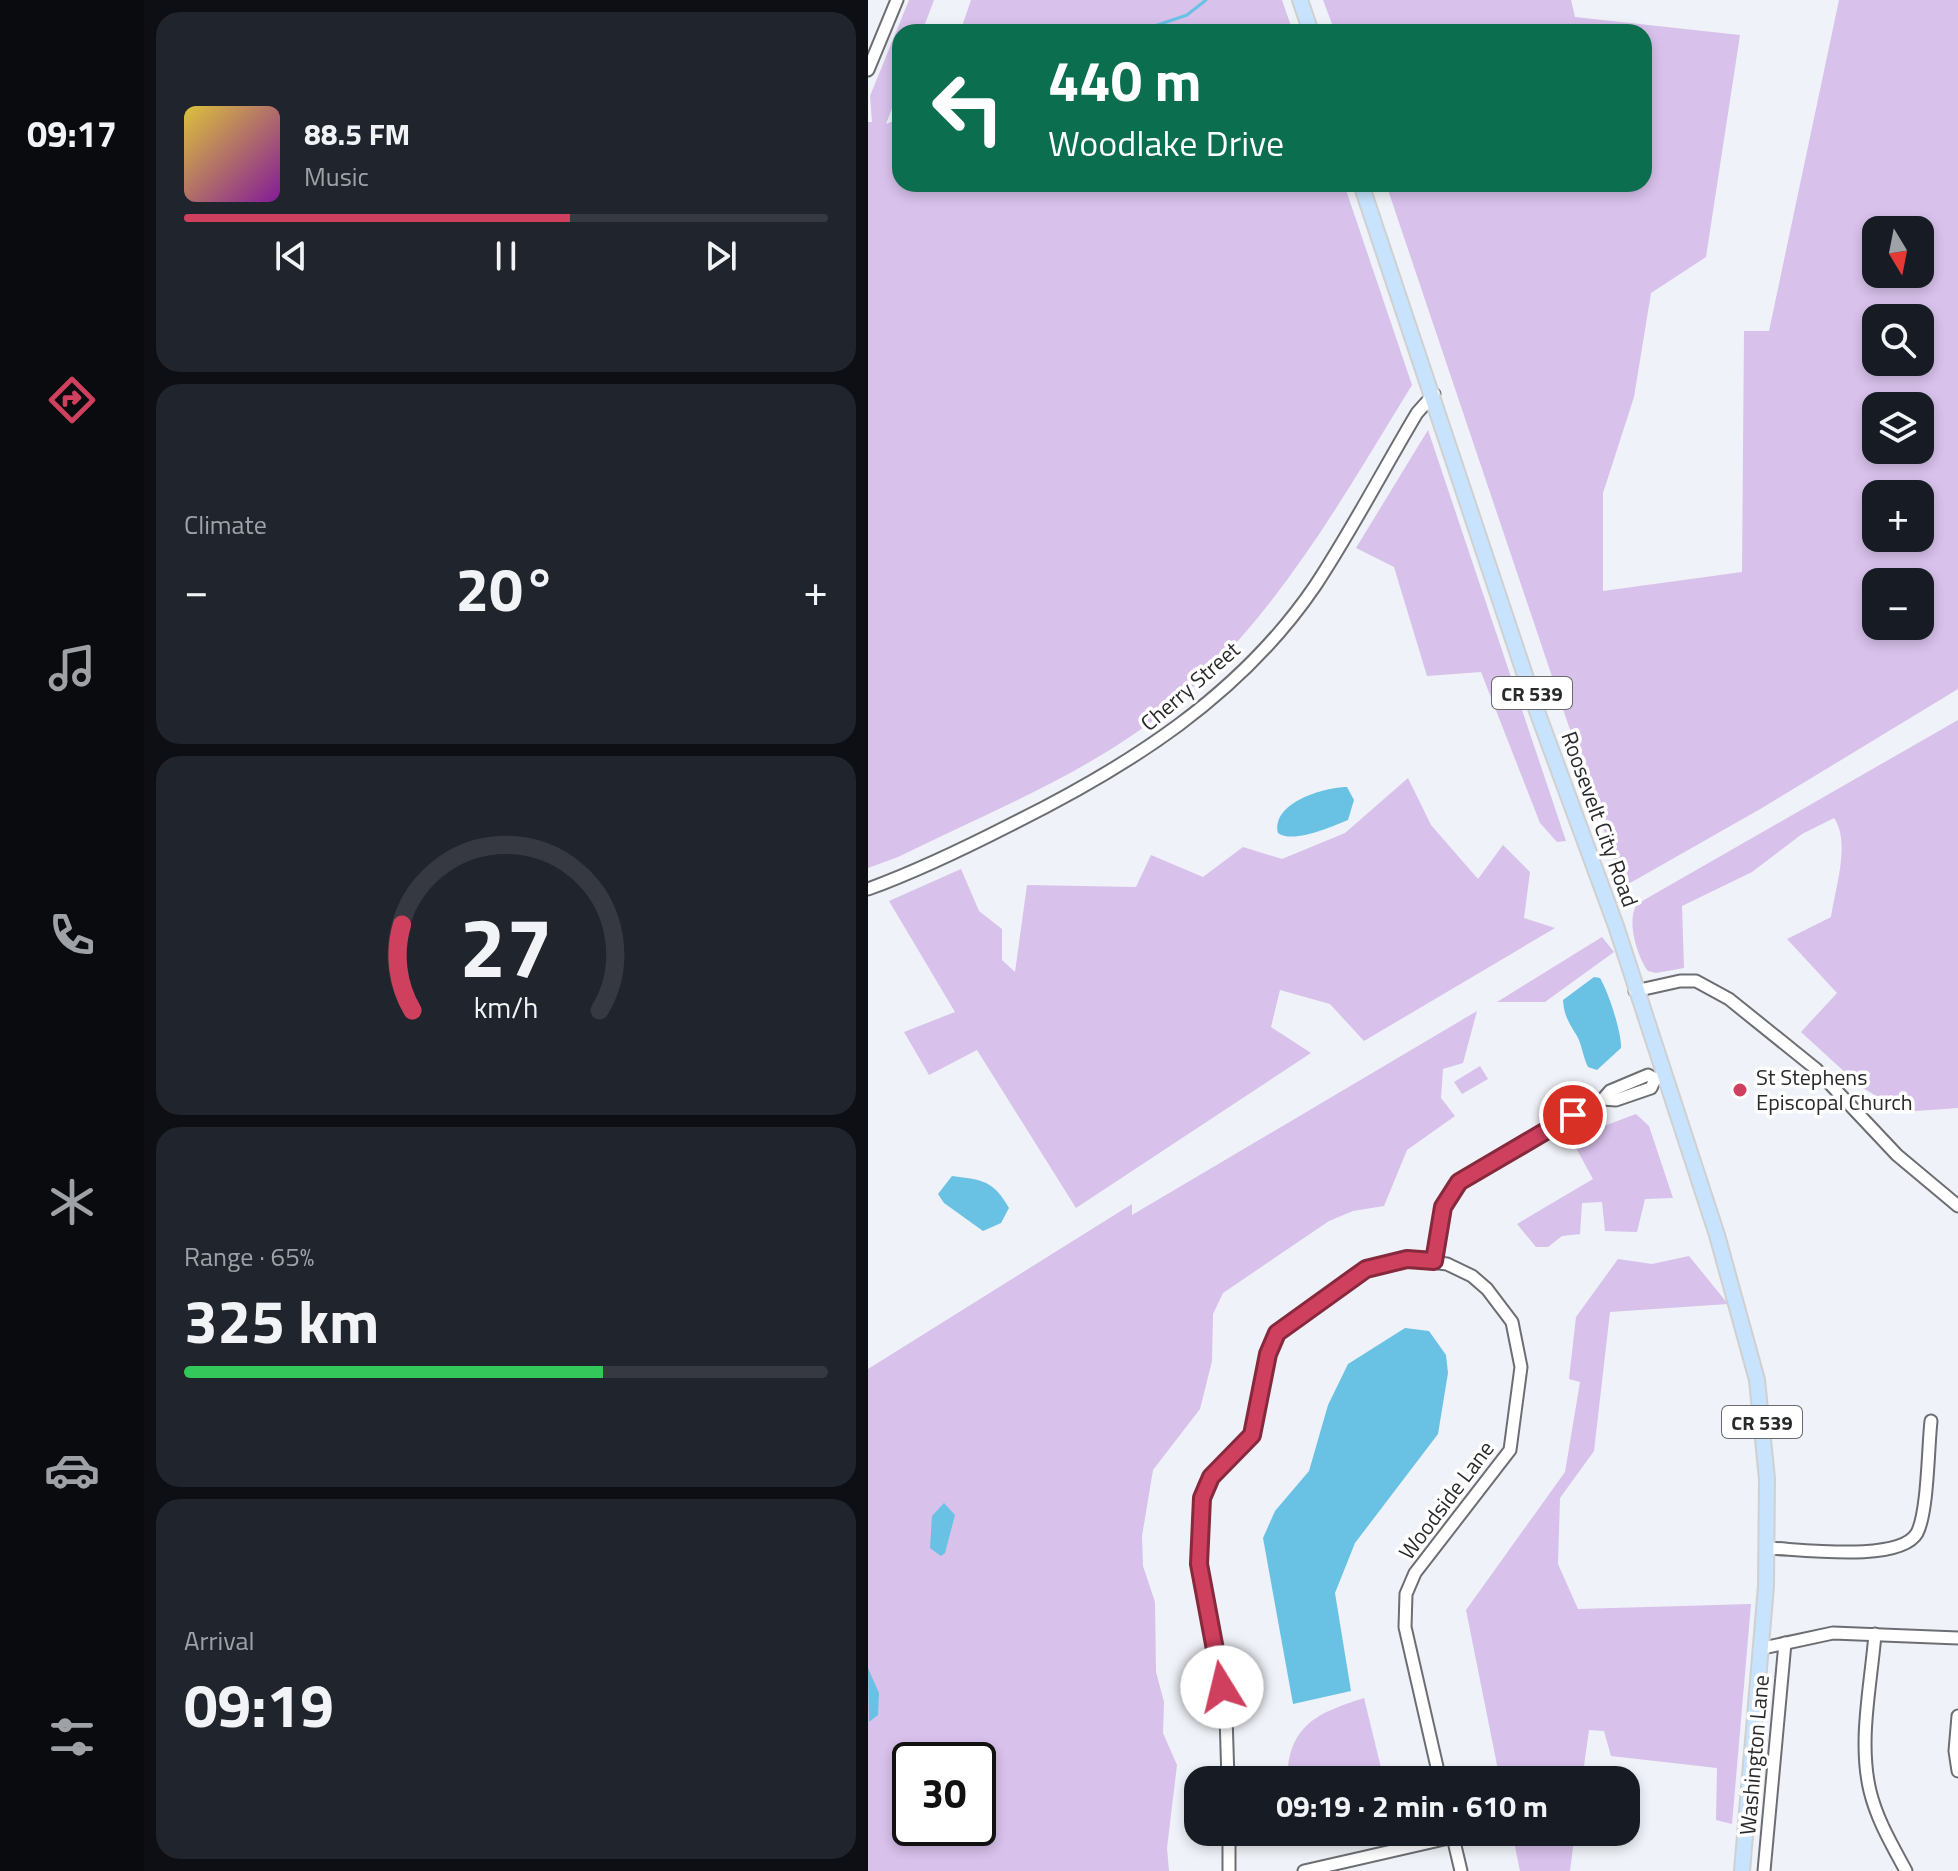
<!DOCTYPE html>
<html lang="en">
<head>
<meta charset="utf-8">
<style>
	body { margin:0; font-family:"Titillium Web",sans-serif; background:#20242c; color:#f1f3f6; height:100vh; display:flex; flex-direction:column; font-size:30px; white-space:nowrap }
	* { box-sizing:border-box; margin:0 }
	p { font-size:26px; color:#9ea1a6 }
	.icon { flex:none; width:44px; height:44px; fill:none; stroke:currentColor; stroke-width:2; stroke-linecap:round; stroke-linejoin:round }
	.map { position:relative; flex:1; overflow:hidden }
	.side { display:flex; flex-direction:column; gap:12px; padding:12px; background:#0d0f14; width:724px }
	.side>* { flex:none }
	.guide { position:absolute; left:24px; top:24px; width:760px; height:168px; border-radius:24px; box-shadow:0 4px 12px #0003; background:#0b6e4f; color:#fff; overflow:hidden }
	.needle { width:52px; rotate:170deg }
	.buttons { position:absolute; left:994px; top:216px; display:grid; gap:16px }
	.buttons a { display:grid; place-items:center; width:72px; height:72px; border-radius:16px; background:#171b24; box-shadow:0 4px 12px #0003; font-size:40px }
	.speed { position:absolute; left:24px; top:1742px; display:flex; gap:16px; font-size:40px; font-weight:700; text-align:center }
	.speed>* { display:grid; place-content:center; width:104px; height:104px; border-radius:50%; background:#171b24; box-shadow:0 4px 12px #0003; line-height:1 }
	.speed .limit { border:4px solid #111; border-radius:12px; background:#fff; color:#111 }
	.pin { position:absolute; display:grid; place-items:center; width:68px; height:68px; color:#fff; margin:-34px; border:4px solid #fff; border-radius:50%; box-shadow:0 2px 8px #0007 }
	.me { position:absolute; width:88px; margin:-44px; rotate:351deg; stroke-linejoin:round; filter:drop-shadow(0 0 6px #0008) }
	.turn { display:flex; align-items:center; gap:28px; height:168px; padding:0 24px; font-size:36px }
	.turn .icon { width:104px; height:104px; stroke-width:2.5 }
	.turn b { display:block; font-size:56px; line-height:68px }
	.big { font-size:60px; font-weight:700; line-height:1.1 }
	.side .widget { flex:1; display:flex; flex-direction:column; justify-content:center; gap:12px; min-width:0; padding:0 28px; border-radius:24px; background:#20242c }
	.side .dial { align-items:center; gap:0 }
	.dial svg { height:208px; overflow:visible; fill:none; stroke:#363941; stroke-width:7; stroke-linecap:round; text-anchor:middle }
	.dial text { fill:#f1f3f6; stroke:none }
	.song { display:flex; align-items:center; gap:24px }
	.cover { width:96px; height:96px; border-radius:12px; background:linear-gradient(135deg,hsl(50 70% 55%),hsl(290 70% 35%)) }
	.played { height:8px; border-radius:4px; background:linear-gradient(90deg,#cf3f5e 60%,#363941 60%) }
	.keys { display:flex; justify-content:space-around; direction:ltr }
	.heat { display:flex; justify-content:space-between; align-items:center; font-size:44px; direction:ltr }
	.charge { height:12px; border-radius:6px; background:linear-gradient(90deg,#34c759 65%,#363941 0) }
	.trip { position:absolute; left:316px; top:1766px; width:456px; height:80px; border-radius:24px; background:#171b24; box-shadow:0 4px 12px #0003; font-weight:700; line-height:80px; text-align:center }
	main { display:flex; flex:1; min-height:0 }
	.menu { display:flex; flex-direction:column; width:144px; justify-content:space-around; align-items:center; background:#090b0e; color:#9ea1a6 }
	.menu .icon { width:56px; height:56px }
	.menu .current { color:#cf3f5e }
	.menu b { font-size:36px; color:#f1f3f6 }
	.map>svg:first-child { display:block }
	.green { fill:#d8c1eb; fill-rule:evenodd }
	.water { fill:#69c2e4 }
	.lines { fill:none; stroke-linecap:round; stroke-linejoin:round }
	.stream { stroke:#69c2e4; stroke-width:3 }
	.minor-casing { stroke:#6c6e73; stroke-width:15 }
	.major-casing { stroke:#d0d0d1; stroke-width:18 }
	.minor { stroke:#fff; stroke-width:11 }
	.major { stroke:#c7e3fd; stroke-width:14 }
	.route-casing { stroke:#87293d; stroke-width:20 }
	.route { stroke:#cf3f5e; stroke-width:14 }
	.poi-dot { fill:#cf3f5e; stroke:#fff; stroke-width:3 }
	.labels { text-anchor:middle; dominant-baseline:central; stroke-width:7; stroke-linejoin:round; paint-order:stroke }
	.shield { fill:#fff; stroke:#696a6b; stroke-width:2 }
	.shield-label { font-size:20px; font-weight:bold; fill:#292a2c }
	.street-label { font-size:22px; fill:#292a2c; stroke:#fff }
	.poi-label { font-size:22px; fill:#292a2c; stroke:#fff; text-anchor:start }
</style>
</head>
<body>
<main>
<nav class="menu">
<b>09:17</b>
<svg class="icon current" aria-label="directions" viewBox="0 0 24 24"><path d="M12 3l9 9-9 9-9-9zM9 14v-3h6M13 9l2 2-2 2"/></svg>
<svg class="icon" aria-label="music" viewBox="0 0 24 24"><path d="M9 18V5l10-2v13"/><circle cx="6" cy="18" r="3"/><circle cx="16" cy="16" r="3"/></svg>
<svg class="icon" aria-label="phone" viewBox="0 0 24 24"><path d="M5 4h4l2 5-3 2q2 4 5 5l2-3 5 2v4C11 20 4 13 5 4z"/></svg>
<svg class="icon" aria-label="climate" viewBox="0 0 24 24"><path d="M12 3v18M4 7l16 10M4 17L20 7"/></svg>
<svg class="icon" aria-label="car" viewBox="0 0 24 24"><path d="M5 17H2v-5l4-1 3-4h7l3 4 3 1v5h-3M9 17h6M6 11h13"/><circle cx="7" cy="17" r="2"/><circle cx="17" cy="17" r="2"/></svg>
<svg class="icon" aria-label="filters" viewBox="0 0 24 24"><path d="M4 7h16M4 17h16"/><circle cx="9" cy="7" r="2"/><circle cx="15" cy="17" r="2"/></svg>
</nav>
<section class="side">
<div class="widget">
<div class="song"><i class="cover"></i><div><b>88.5 FM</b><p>Music</p></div></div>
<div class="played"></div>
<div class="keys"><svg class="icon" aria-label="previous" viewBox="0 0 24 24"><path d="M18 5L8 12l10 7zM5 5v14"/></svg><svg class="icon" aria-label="pause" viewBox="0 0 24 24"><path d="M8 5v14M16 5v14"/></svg><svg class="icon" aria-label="next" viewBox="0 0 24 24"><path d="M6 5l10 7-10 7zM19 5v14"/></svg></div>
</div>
<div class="widget"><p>Climate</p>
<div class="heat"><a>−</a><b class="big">20°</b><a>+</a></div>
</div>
<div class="widget dial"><svg viewBox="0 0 100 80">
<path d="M14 69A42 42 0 1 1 86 69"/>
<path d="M14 69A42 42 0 0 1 10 36" stroke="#cf3f5e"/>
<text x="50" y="56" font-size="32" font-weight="700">27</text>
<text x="50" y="72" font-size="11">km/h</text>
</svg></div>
<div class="widget"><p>Range · 65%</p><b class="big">325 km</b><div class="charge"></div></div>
<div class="widget"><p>Arrival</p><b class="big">09:19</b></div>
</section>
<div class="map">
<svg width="1090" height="1871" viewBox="0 0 1090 1871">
	<rect width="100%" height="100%" fill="#eff2f8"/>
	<g class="green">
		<path d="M 41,0 L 66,0 L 54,32 L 32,32 L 32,88 L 18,124 L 32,118 L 32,184 L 476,184 L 544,385 C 474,499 402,628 296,712 C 218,774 119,813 30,857 L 0,868 L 0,122 L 4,122 L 2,96 Z"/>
		<polygon points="103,0 414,0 425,32 92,32"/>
		<path d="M 455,0 L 703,0 L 707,17 L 872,35 L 838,257 L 783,293 L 766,397 L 735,493 L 735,591 L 874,572 L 876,331 L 901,331 L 971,0 L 1090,0 L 1090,689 L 894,808 L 755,887 L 518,184 L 776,184 L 776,32 L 467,32 ZM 1008,230 L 1052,230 L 1052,274 L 1008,274 ZM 1008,318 L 1052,318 L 1052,362 L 1008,362 ZM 1008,406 L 1052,406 L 1052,450 L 1008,450 ZM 1008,494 L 1052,494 L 1052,538 L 1008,538 ZM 1008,582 L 1052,582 L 1052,626 L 1008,626 Z"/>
		<polygon points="560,430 698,841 689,842 672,823 613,672 559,676 526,567 488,548"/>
		<path d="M 1090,720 L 1090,1108 L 1034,1112 L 992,1086 L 933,1032 L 969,993 L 919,939 L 963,917 C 967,889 983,842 966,818 L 934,834 L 884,872 L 814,906 L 816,968 L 788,973 L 780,971 C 769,956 758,920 769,904 Z"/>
		<polygon points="540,778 563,825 610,879 635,845 662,872 656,918 687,928 496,1041 462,1004 412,990 403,1027 443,1053 208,1208 109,1050 61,1075 36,1032 87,1012 21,901 93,869 111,911 134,929 134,960 147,972 159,885 268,887 283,855 335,877 375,847 414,859 477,833"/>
		<polygon points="734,937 746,952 677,1002 629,1002"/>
		<path d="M 609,1011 L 595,1063 L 575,1069 L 573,1098 L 587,1116 L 539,1150 L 516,1206 L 485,1211 L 461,1221 L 355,1293 L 345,1314 L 344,1361 L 332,1409 L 285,1470 L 274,1536 L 275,1566 L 287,1602 L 288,1672 L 296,1702 L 295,1733 L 309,1765 L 299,1848 L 301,1871 L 0,1871 L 0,1369 L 264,1204 L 264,1215 ZM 42,1760 L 110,1760 L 110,1828 L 42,1828 Z"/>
		<polygon points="612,1066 620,1079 594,1094 586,1082"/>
		<polygon points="768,1114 781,1126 805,1198 777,1199 769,1232 737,1231 734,1202 714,1203 712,1234 694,1236 680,1247 668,1247 649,1224 725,1179 708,1148 712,1135"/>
		<polygon points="821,1256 860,1304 742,1312 726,1451 692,1498 690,1564 710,1609 883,1604 864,1824 848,1820 849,1768 743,1756 736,1731 721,1730 714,1780 632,1780 598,1610 697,1472 712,1382 701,1379 708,1317 750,1259 784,1264"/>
		<path d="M 496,1698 L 516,1780 L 419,1780 C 420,1725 449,1713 496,1698 Z"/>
		<polygon points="644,1832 707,1832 702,1871 652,1871"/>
	</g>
	<g class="water">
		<path d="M 479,787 L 486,800 L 480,820 C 463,827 425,844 410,833 C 403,803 456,787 479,787 Z"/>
		<path d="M 726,977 L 732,978 C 740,991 754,1033 753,1048 L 729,1070 L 720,1067 C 715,1057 714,1045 709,1036 C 701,1023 696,1016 695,1000 Z"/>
		<path d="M 84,1176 C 115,1180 125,1180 141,1208 L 133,1223 L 115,1231 L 76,1203 L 70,1194 Z"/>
		<polygon points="537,1328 561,1331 578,1355 580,1373 570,1434 487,1543 467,1593 483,1691 425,1704 395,1538 407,1511 441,1471 460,1405 480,1364"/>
		<polygon points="76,1503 87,1515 77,1553 73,1556 62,1548 64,1516"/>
		<polygon points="0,1668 11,1693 10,1715 1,1722"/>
	</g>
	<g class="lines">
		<g class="stream">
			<polyline points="269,32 319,15 338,0"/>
			<polyline points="63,188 67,184"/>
		</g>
		<defs>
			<g id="minor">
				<polyline points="0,70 29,0"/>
				<path d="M 0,889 C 50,871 97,848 144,824 C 261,766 372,696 447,586 C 484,530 515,470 549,413 L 566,394"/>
				<polyline points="767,991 812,981 828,981 861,999 948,1069 1029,1155 1090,1206"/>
				<polyline points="735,1099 748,1100 783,1088 787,1079"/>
				<polyline points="566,1261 575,1207 591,1182 735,1099 742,1091 780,1075 787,1079 796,1076"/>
				<path d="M 899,1548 C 931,1549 1032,1563 1049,1533 C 1060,1512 1060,1447 1063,1421"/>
				<path d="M 1007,1634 C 1003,1685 990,1741 1002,1791 C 1009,1820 1024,1845 1038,1871"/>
				<polyline points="895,1648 965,1633 1090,1638"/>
				<polyline points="1090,1716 1087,1751 1090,1771"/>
				<polyline points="360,1780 358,1716 331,1564 337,1485 384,1435 400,1354 409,1333 498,1269 539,1259 579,1264 604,1276 619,1289 644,1322 653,1367 642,1450 547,1573 538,1594 537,1627 572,1780"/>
				<polyline points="361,1832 361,1871"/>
				<polyline points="584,1833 593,1871"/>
				<polyline points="436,1871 585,1837"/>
				<polyline points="896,1871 917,1643"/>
			</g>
			<g id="major">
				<polyline points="432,0 443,32"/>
				<polyline points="493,184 670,714 748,926 849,1235 889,1380 899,1479 898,1586 874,1871"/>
			</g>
		</defs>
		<use href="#minor" class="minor-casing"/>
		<use href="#major" class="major-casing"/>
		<use href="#minor" class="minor"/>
		<use href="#major" class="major"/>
	</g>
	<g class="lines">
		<defs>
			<polyline id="route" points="354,1687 331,1564 334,1498 343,1477 384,1435 400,1354 409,1333 498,1269 539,1259 566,1261 575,1207 591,1182 705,1115"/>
		</defs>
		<use href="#route" class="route-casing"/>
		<use href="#route" class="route"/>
	</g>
	<circle class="poi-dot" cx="872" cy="1090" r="8"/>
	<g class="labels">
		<g class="shield">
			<rect x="624" y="677" width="80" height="32" rx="6"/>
			<rect x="854" y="1406" width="80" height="32" rx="6"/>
		</g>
		<g class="shield-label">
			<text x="664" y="693">CR 539</text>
			<text x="894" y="1422">CR 539</text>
		</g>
		<g class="street-label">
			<text transform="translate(322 686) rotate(-41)">Cherry Street</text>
			<text transform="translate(732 819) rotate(70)">Roosevelt City Road</text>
			<text transform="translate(578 1500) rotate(-53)">Woodside Lane</text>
			<text transform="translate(886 1755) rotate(-85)">Washington Lane</text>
		</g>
		<g class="poi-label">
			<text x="888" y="1077">St Stephens<tspan x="888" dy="25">Episcopal Church</tspan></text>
		</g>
	</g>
</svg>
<div class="buttons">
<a><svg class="needle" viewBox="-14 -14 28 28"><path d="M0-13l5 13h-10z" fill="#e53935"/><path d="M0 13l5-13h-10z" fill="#9ea1a6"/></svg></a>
<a><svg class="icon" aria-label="search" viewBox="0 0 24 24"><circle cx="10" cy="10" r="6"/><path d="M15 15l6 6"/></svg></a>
<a><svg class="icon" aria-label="layers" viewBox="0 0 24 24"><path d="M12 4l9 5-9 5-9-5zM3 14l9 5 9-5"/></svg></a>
<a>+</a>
<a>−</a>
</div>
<div class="speed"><div class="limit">30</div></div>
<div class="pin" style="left:705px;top:1115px;background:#d93025"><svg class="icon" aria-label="arrive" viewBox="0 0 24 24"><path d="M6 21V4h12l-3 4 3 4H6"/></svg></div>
<svg class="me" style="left:354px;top:1687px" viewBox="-20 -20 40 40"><circle r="19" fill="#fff"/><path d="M0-13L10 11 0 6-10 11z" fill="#cf3f5e"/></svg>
<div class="trip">09:19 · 2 min · 610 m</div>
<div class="guide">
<div class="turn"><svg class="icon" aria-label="left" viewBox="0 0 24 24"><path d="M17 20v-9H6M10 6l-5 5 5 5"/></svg><div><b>440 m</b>Woodlake Drive</div></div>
</div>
</div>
</main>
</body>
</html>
